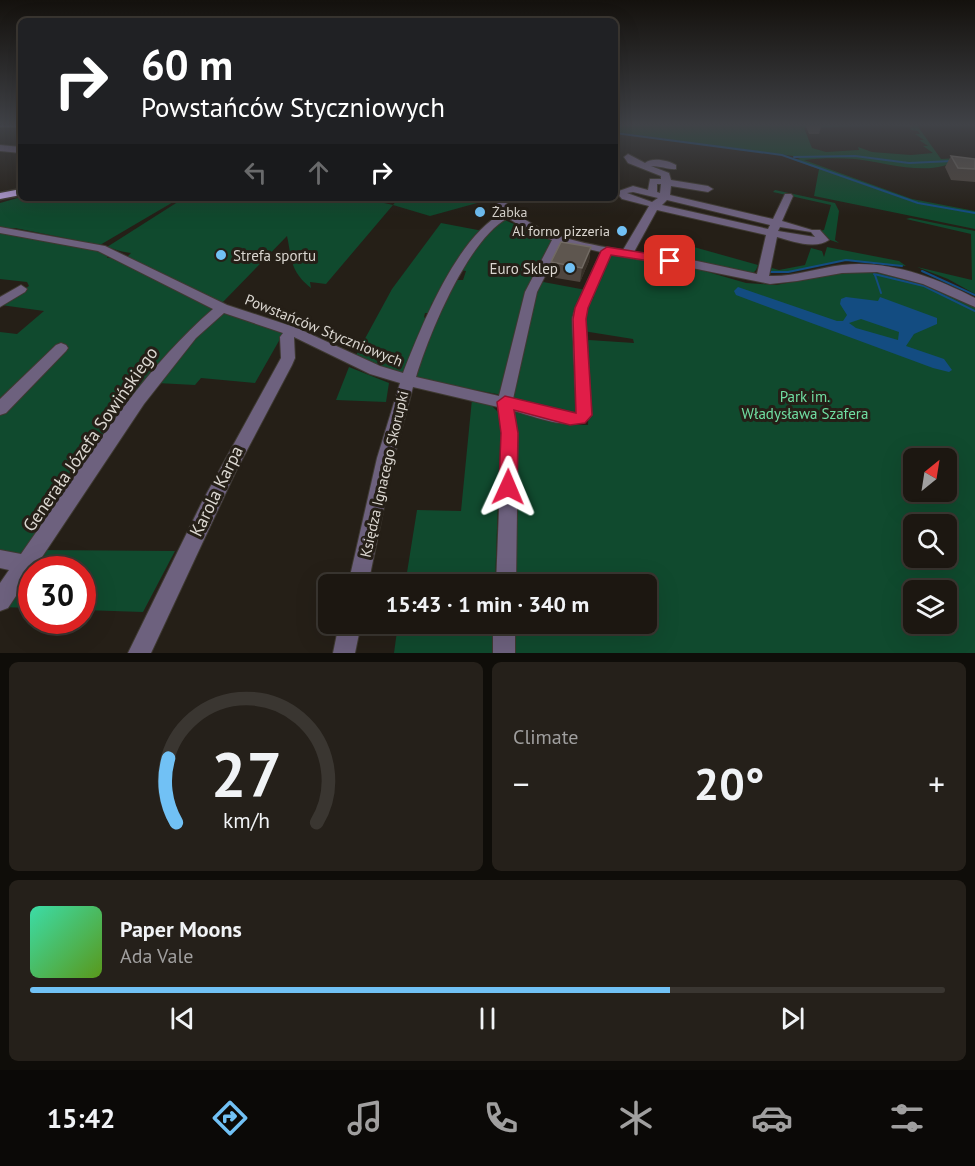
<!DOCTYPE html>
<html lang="en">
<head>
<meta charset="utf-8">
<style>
	body { margin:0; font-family:"PT Sans",sans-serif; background:#25201a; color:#f1f3f6; height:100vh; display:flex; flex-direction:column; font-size:22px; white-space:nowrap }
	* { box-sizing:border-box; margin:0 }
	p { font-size:20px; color:#a09f9f }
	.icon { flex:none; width:33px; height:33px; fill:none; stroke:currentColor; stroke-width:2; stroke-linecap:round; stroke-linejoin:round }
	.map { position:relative; height:653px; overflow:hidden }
	.sheet { display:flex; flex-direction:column; gap:9px; padding:9px; background:#0f0d09; flex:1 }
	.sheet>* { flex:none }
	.top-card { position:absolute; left:18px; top:18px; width:600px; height:183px; border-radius:9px; box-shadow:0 6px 24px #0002,0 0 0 2px #3a3631; background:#202124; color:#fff; overflow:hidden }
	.needle { width:39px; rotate:30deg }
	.buttons { position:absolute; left:903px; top:448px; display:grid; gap:12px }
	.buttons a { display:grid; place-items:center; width:54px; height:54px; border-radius:9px; background:#1c1711; box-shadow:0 6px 24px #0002,0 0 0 2px #3a3631; font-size:30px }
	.speed { position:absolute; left:18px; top:556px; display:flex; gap:12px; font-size:30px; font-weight:700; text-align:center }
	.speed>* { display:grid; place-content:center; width:78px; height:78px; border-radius:50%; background:#1c1711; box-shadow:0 6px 24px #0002,0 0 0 2px #3a3631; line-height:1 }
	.speed .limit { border:9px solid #d22; background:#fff; color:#111 }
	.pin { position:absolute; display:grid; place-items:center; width:51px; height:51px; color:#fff; margin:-26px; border-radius:12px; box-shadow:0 3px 9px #0006 }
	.me { position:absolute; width:66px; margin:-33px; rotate:1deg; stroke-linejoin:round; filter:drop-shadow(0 0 4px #0008) }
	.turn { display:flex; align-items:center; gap:21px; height:126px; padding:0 24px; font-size:27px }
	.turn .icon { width:78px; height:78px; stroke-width:2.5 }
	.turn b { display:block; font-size:42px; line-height:51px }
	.lanes { display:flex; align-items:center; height:57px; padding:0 24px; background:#0003; justify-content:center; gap:30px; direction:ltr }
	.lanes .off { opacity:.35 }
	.big { font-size:45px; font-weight:700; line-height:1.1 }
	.sheet .widget { flex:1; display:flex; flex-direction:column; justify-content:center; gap:9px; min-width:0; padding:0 21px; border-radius:9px; background:#25201a }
	.sheet .dial { align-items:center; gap:0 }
	.dial svg { height:156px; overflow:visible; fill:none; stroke:#3a3631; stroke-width:7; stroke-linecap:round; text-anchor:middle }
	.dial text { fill:#f1f3f6; stroke:none }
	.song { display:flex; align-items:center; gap:18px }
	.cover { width:72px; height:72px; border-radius:9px; background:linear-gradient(135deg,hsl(160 70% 55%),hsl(90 70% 35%)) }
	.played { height:6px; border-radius:3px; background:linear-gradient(90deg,#71c1f5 70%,#3a3631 70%) }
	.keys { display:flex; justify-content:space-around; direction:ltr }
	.heat { display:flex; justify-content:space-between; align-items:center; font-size:33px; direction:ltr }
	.sheet .tiles { flex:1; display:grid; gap:9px; grid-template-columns:1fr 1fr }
	.widget:last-child { grid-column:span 2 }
	.trip { position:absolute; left:318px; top:574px; width:339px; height:60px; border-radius:9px; background:#1c1711; box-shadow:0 6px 24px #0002,0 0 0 2px #3a3631; font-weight:700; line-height:60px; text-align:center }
	.menu { display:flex; height:96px; justify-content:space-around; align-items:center; background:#0b0907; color:#a09f9f }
	.menu .icon { width:42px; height:42px }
	.menu .on { color:#71c1f5 }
	.menu b { font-size:27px; color:#f1f3f6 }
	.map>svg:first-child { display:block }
	.green { fill:#104a2e; fill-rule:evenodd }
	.water { fill:#134c81; fill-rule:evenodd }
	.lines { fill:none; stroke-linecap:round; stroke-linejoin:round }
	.stream { stroke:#134c81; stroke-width:2 }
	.minor-casing { stroke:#3e3931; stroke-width:2 }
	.major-casing { stroke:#3e3931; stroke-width:3 }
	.minor { fill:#6d617e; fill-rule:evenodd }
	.major { fill:#baa2df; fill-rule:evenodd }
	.wall { fill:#4f463f }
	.shaded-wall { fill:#383028 }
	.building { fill:#5e564f; stroke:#716a63; stroke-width:1.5 }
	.route { fill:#e11d48; stroke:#92132f; stroke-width:1.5 }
	.poi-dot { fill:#71c1f5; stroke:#251f17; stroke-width:2 }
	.labels { text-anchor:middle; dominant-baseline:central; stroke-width:6; stroke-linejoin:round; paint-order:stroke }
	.far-poi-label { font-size:14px; fill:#dbd7d1; stroke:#251f17; text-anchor:start }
	.poi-label { font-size:15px; fill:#dbd7d1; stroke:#251f17; text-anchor:start }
	.street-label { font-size:15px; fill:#dbd7d1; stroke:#251f17 }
	.park-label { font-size:15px; fill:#70dfa2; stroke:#251f17 }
	.near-street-label { font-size:18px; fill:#dbd7d1; stroke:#251f17 }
</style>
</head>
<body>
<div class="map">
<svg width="975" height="653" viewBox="0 0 975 653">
	<rect width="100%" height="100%" fill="#251f17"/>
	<g class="green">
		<path d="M 615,124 L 870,124 L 871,126 L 804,128 L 812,148 L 826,152 L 859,150 L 858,147 L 872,152 L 911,155 L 933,153 L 923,146 L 928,146 L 919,140 L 924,140 L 915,134 L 920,134 L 918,131 L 911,130 L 909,124 L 916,124 L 941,159 L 959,158 C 934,179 885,162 855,159 C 838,158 820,158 804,160 L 912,199 L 975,211 L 975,229 L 814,196 L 819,169 L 794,160 L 800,159 L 793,156 L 615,132 Z"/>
		<polygon points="775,190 835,203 839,211 835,240 839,243 830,240 819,231 824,230 831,205 773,192"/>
		<polygon points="21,197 80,198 106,203 114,198 180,198 100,245 15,228 0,229 0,203"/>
		<path d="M 184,198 L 362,198 L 393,205 L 399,198 L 488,200 L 430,216 L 393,205 L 326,284 L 310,282 L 311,288 C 290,271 292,260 287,236 L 222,303 L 127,257 L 131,253 C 122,252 117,250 107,247 Z"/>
		<polygon points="910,218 975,231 975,294 948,279 917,267 972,280 971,234 906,219"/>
		<polygon points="502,219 554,240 502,395 413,378 453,280 463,280 466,271 460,270 490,228"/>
		<polygon points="441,223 483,231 436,302 431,304 431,313 425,313 424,317 428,321 403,375 355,357 392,289"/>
		<polygon points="0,233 31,236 110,253 107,258 112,258 213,305 214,311 32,548 17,556 0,554 0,412 66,346 58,344 0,402 0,332 17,334 44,311 1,305 29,286 27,282 0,279"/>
		<polygon points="676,242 758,265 756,270 753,273 693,262 694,252 674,245"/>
		<polygon points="827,247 899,261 906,266 846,260 788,272 770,272 772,268 779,270 805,265 811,248 822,251 824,257"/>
		<path d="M 610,255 L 694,268 L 746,283 L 776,285 L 852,271 L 879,272 L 909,278 L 975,306 L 975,653 L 514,653 L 515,624 L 646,624 L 646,585 L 515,585 L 517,564 L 513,408 L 577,425 L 588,425 L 589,397 L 584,343 L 589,340 L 634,343 L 633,339 L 583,331 L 588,302 L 594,297 L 591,294 ZM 914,459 L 946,459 L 946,492 L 914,492 ZM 914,525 L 946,525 L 946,558 L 914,558 ZM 914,591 L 946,591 L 946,624 L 914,624 Z"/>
		<polygon points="538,281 586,290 578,409 575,415 515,401 509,395"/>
		<polygon points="222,312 284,332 255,383 201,378 195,385 157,383 182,349"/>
		<polygon points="349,367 389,383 386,402 336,400"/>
		<polygon points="472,399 489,403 501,415 495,585 405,585 417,510 461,511"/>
		<polygon points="39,550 175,551 143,612 83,610 82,570 32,570 31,608 0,607"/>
		<polygon points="398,624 494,624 492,653 394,653"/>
	</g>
	<path class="water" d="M 738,287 L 837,321 L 843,321 L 847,315 L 840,304 L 841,299 L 846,297 L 878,301 L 880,297 L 937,318 L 937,324 L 914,334 L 906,346 L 944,359 L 952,370 L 949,372 L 933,368 L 736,295 L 734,291 ZM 861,319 L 899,332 L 898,340 L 856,328 L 849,323 Z"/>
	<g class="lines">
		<g class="stream">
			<polyline points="615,133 782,155 918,203 975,213"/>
			<polyline points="794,157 855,156 909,163 952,161"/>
			<polyline points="922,271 975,295"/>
			<polyline points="770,272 788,272 846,260 902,266"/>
			<polyline points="874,274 924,286 975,311"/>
			<polyline points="875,275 881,293"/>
		</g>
		<defs>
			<g id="minor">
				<rect x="0" y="124" width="21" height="3"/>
				<polygon points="0,145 21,147 21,153 0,151"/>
				<path d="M 628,154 L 645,163 C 652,157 668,160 676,165 L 676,169 C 672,170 659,166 651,166 L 669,173 L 671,180 L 708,186 L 713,189 L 708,192 L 671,186 L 670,195 L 773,219 L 785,194 L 791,194 L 793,196 L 782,221 L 812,230 L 820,230 L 829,240 C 815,250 791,241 777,237 L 769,276 C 794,277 817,268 842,265 C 889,260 934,277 975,298 L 975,307 L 923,284 L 877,272 L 842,273 L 797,281 L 770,284 L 697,269 L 611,255 L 587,308 L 586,319 L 592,415 C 580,435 533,416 514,411 L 518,433 L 516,585 L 496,585 L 502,433 L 498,407 L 413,387 L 394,458 L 368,585 L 348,585 L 377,458 L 400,383 L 370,374 L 294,337 L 295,358 L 292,365 L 236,471 L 151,653 L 128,653 L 202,502 L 281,358 L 280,337 L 283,333 L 224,313 L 196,338 L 144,404 L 8,608 L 0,611 L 0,583 L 9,570 L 0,568 L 0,550 L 21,554 C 79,472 137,374 213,309 L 98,251 L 0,233 L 0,227 L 105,246 L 227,305 L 297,328 L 380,366 L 403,373 C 421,327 457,236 503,213 L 492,198 L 502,198 C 529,234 581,243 623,250 L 649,206 L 622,199 L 616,192 L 633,186 L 648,190 L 650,179 L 661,179 L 661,176 L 628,163 L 624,157 ZM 657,184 L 661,184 L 660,193 L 657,192 ZM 633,192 L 658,198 L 652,202 L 627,193 ZM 667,200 L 770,225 L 768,229 L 662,205 ZM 657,210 L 766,235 L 757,274 L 697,261 L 634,252 ZM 508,218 L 525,229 L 552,240 L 525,292 L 499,396 L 416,377 C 429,334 468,239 508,218 ZM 780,227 L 811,232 L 815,237 L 778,231 ZM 562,243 L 601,252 L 575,308 L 572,319 L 576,413 L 513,399 L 537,292 Z"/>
				<polygon points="21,285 27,289 25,292 0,307 0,297"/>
				<polygon points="61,343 66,345 68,348 66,351 6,413 0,415 0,399 56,345"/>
				<polygon points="339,624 361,624 355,653 333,653"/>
				<rect x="493" y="624" width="22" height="29"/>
			</g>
			<polygon id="major" points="21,189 21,195 0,199 0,193"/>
		</defs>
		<use href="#minor" class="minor-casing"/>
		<use href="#major" class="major-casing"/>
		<use href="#minor" class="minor"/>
		<use href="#major" class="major"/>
	</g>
	<g class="wall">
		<polygon points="805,124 822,124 819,134 809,134"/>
		<polygon points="893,124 912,124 911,127 894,125"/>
		<polygon points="951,156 975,159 975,182 951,180 945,167"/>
		<polygon points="591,247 589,261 580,282 550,277 551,262"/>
	</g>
	<polygon class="shaded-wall" points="591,247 589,261 580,282 582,268"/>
	<g class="building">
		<polygon points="951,156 975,159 975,169 958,168"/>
		<polygon points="561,242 591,247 582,268 551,262"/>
	</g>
	<linearGradient id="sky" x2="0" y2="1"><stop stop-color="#14110d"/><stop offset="0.58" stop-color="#404247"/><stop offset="1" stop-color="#404247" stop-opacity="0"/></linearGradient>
	<rect width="975" height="215" fill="url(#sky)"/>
	<polygon class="route" points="607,247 670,257 676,261 670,264 611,255 588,308 586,319 592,415 585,423 570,425 514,410 518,433 517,487 515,492 508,495 502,492 499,487 501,433 497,402 505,396 576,413 573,319 575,308 601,251"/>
	<g class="poi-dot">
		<circle cx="480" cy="212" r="6"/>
		<circle cx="622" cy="231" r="6"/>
		<circle cx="221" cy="255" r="6"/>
		<circle cx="570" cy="268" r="6"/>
	</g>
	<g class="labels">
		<g class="far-poi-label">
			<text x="492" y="212">Żabka</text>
			<text x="610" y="231" text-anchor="end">Al forno pizzeria</text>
		</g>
		<g class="poi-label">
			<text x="233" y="255">Strefa sportu</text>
			<text x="558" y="268" text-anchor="end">Euro Sklep</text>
		</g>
		<g class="street-label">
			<text transform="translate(324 330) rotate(22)">Powstańców Styczniowych</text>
			<text transform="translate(384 474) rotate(-77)">Księdza Ignacego Skorupki</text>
		</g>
		<g class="park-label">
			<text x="805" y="396">Park im.<tspan x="805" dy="17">Władysława Szafera</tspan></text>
		</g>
		<g class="near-street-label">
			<text transform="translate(90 439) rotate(-55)">Generała Józefa Sowińskiego</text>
			<text transform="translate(216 491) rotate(-64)">Karola Karpa</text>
		</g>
	</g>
</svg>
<div class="buttons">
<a><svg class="needle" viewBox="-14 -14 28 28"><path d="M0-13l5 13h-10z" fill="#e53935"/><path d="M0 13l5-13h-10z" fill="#a09f9f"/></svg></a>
<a><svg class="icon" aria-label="search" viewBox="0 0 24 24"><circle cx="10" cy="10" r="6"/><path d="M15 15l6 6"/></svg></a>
<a><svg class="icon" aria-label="layers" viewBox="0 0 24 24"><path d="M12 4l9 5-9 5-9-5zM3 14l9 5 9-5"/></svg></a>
</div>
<div class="speed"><div class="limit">30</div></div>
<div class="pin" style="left:670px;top:261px;background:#d93025"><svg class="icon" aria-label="arrive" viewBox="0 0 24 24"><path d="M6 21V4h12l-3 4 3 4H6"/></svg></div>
<svg class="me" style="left:508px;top:487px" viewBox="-20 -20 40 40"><path d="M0-17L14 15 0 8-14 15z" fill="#e11d48" stroke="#fff" stroke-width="4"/></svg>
<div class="trip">15:43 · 1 min · 340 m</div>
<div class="top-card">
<div class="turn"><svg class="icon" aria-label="right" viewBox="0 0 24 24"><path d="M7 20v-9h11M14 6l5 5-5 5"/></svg><div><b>60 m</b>Powstańców Styczniowych</div></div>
<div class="lanes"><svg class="icon off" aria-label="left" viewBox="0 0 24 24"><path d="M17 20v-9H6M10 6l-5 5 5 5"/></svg><svg class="icon off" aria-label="ahead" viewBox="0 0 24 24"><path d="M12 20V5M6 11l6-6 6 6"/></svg><svg class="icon" aria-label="right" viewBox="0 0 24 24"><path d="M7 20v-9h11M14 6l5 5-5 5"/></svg></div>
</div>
</div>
<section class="sheet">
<div class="tiles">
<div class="widget dial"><svg viewBox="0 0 100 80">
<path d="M14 69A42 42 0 1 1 86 69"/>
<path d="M14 69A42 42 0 0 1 10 36" stroke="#71c1f5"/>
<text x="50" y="56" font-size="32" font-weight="700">27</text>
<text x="50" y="72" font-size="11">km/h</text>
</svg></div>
<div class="widget"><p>Climate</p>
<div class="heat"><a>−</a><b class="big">20°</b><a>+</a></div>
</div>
<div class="widget">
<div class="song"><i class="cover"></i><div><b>Paper Moons</b><p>Ada Vale</p></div></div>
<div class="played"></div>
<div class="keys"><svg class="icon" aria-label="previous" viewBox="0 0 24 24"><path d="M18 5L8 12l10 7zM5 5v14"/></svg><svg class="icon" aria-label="pause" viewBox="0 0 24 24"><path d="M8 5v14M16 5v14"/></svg><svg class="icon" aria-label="next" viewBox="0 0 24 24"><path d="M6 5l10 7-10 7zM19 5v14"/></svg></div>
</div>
</div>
</section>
<nav class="menu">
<b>15:42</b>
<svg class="icon on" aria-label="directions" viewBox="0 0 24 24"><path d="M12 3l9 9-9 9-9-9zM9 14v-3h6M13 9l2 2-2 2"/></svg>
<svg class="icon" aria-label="music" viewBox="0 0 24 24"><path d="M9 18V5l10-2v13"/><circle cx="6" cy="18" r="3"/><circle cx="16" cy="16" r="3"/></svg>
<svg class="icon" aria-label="phone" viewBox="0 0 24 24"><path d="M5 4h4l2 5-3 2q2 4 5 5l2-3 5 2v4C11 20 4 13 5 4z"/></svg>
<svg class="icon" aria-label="climate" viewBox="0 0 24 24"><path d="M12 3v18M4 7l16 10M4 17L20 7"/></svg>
<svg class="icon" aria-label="car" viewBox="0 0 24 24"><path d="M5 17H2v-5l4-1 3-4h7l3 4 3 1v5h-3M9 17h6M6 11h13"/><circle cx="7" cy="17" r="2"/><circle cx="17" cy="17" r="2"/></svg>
<svg class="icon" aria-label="filters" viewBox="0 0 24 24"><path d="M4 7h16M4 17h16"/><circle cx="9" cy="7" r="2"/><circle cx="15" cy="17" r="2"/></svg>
</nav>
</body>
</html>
